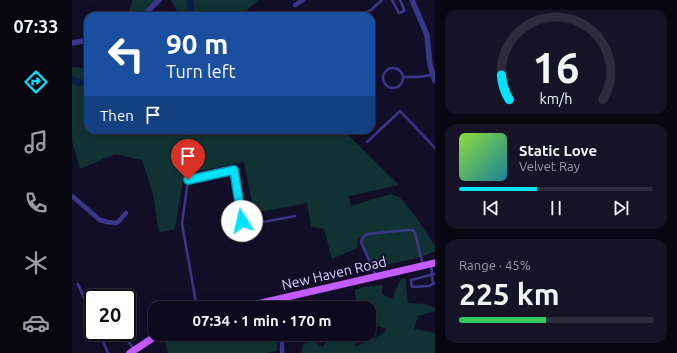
<!DOCTYPE html>
<html lang="en">
<head>
<meta charset="utf-8">
<style>
	body { margin:0; font-family:Ubuntu,sans-serif; background:#171327; color:#f1f3f6; height:100vh; display:flex; flex-direction:column; font-size:15px; white-space:nowrap }
	* { box-sizing:border-box; margin:0 }
	p { font-size:13px; color:#9b9aa4 }
	.icon { flex:none; width:22px; height:22px; fill:none; stroke:currentColor; stroke-width:2; stroke-linecap:round; stroke-linejoin:round }
	.map { position:relative; flex:1; overflow:hidden }
	.sheet { display:flex; flex-direction:column; gap:10px; padding:10px; background:#080610; width:242px }
	.sheet>* { flex:none }
	.hud { position:absolute; left:12px; top:12px; width:291px; height:122px; border-radius:12px; box-shadow:0 2px 10px #0003,0 0 0 1px #2e2b3c; background:#1a4fa0; color:#fff; overflow:hidden }
	.speed { position:absolute; left:12px; top:289px; display:flex; gap:8px; font-size:20px; font-weight:700; text-align:center }
	.speed>* { display:grid; place-content:center; width:52px; height:52px; border-radius:50%; background:#0e0a1e; box-shadow:0 2px 10px #0003,0 0 0 1px #2e2b3c; line-height:1 }
	.speed .limit { border:2px solid #111; border-radius:6px; background:#fff; color:#111 }
	.pin { position:absolute; display:grid; place-items:center; width:34px; height:34px; color:#fff; margin:-41px -17px; border-radius:50% 50% 50% 0; rotate:-45deg; box-shadow:0 0 4px #0007 }
	.pin .icon { rotate:45deg }
	.me { position:absolute; width:44px; margin:-22px; rotate:350deg; stroke-linejoin:round; filter:drop-shadow(0 0 3px #0008) }
	.turn { display:flex; align-items:center; gap:14px; height:84px; padding:0 16px; font-size:18px }
	.turn .icon { width:52px; height:52px; stroke-width:2.5 }
	.turn b { display:block; font-size:28px; line-height:34px }
	.then { display:flex; align-items:center; height:38px; padding:0 16px; background:#0003; gap:8px; font-size:15px }
	.big { font-size:30px; font-weight:700; line-height:1.1 }
	.sheet .tile { flex:1; display:flex; flex-direction:column; justify-content:center; gap:6px; min-width:0; padding:0 14px; border-radius:12px; background:#171327 }
	.sheet .dial { align-items:center; gap:0 }
	.dial svg { height:104px; overflow:visible; fill:none; stroke:#2e2b3c; stroke-width:7; stroke-linecap:round; text-anchor:middle }
	.dial text { fill:#f1f3f6; stroke:none }
	.song { display:flex; align-items:center; gap:12px }
	.cover { width:48px; height:48px; border-radius:6px; background:linear-gradient(135deg,hsl(90 70% 55%),hsl(190 70% 35%)) }
	.played { height:4px; border-radius:2px; background:linear-gradient(90deg,#01e2ff 40%,#2e2b3c 40%) }
	.keys { display:flex; justify-content:space-around; direction:ltr }
	.charge { height:6px; border-radius:3px; background:linear-gradient(90deg,#34c759 45%,#2e2b3c 0) }
	.trip { position:absolute; left:76px; top:301px; width:228px; height:40px; border-radius:12px; background:#0e0a1e; box-shadow:0 2px 10px #0003,0 0 0 1px #2e2b3c; font-weight:700; line-height:40px; text-align:center }
	main { display:flex; flex:1; min-height:0 }
	.dock { display:flex; flex-direction:column; width:72px; justify-content:space-around; align-items:center; background:#06040c; color:#9b9aa4 }
	.dock .icon { width:28px; height:28px }
	.dock .on { color:#01e2ff }
	.dock b { font-size:18px; color:#f1f3f6 }
	.map>svg:first-child { display:block }
	.green { fill:#113232 }
	.lines { fill:none; stroke-linecap:round; stroke-linejoin:round }
	.river { stroke:#071e48; stroke-width:7 }
	.service { stroke:#3b368a; stroke-width:2.5 }
	.minor { stroke:#3b368a; stroke-width:4.5 }
	.tertiary { stroke:#3b368a; stroke-width:5.5 }
	.primary { stroke:#c55cff; stroke-width:7 }
	.route-casing { stroke:#0193a6; stroke-width:10 }
	.route { stroke:#01e2ff; stroke-width:7 }
	.labels { text-anchor:middle; dominant-baseline:central; stroke-width:4; stroke-linejoin:round; paint-order:stroke }
	.street-label { font-size:14px; fill:#dad5ff; stroke:#130e28 }
</style>
</head>
<body>
<main>
<nav class="dock">
<b>07:33</b>
<svg class="icon on" aria-label="directions" viewBox="0 0 24 24"><path d="M12 3l9 9-9 9-9-9zM9 14v-3h6M13 9l2 2-2 2"/></svg>
<svg class="icon" aria-label="music" viewBox="0 0 24 24"><path d="M9 18V5l10-2v13"/><circle cx="6" cy="18" r="3"/><circle cx="16" cy="16" r="3"/></svg>
<svg class="icon" aria-label="phone" viewBox="0 0 24 24"><path d="M5 4h4l2 5-3 2q2 4 5 5l2-3 5 2v4C11 20 4 13 5 4z"/></svg>
<svg class="icon" aria-label="climate" viewBox="0 0 24 24"><path d="M12 3v18M4 7l16 10M4 17L20 7"/></svg>
<svg class="icon" aria-label="car" viewBox="0 0 24 24"><path d="M5 17H2v-5l4-1 3-4h7l3 4 3 1v5h-3M9 17h6M6 11h13"/><circle cx="7" cy="17" r="2"/><circle cx="17" cy="17" r="2"/></svg>
</nav>
<div class="map">
<svg width="363" height="353" viewBox="0 0 363 353">
	<rect width="100%" height="100%" fill="#130e28"/>
	<g class="green">
		<polygon points="61,0 84,0 68,16 55,16"/>
		<polygon points="99,0 187,0 172,13 175,16 108,16"/>
		<polygon points="16,66 16,130 275,130 277,136 327,185 277,196 279,206 319,194 328,198 344,217 363,246 363,251 350,257 300,268 286,236 285,248 260,259 252,229 239,227 235,203 182,213 172,162 112,174 103,229 87,233 81,194 70,160 43,154 8,169 0,141 0,67 11,68"/>
		<polygon points="333,278 336,303 352,304 363,308 363,311 346,316 342,329 363,333 363,353 229,353 231,344 240,341 251,347 257,335 282,335 284,346 309,335 315,329 299,324 297,324 297,308 285,308 283,290 292,287 311,285 310,294 320,299 328,280"/>
		<polygon points="99,334 149,334 150,337 157,334 196,334 205,338 205,351 194,353 96,353 91,337"/>
	</g>
	<g class="lines">
		<g class="river">
			<polyline points="118,0 120,16"/>
			<polyline points="0,79 8,83 16,83"/>
		</g>
		<g class="service">
			<polyline points="320,0 327,13 332,11 332,9 328,0"/>
			<polyline points="287,16 299,10 310,0"/>
			<circle cx="321" cy="78" r="10"/>
			<polyline points="331,77 346,77 360,75"/>
			<polyline points="295,142 328,111 363,148"/>
			<polyline points="359,265 361,284 363,283"/>
			<polyline points="304,276 289,242 291,237 295,234 336,230 341,230 343,233 351,265"/>
			<polyline points="6,284 21,319"/>
			<polyline points="361,284 357,286 340,287 339,280 363,274"/>
			<polyline points="37,293 41,298"/>
			<polyline points="125,308 110,224 116,180 162,170 170,221 176,225 223,216"/>
			<polyline points="27,332 36,353"/>
			<polyline points="49,332 62,349"/>
			<polyline points="54,338 64,328 55,316"/>
		</g>
		<g class="minor">
			<polyline points="223,5 231,0"/>
			<polyline points="0,196 28,220 35,222 45,223 54,213"/>
			<polyline points="210,298 210,308"/>
			<polyline points="210,334 210,353"/>
		</g>
		<g class="tertiary">
			<polyline points="340,0 355,35 358,65 363,81"/>
			<polyline points="71,16 87,0"/>
			<polyline points="0,43 16,40"/>
		</g>
		<g class="primary">
			<polyline points="167,308 363,263"/>
			<polyline points="58,353 87,334"/>
		</g>
	</g>
	<g class="lines">
		<defs>
			<polyline id="route" points="116,180 162,170 170,221"/>
		</defs>
		<use href="#route" class="route-casing"/>
		<use href="#route" class="route"/>
	</g>
	<g class="labels">
		<g class="street-label">
			<text transform="translate(262 273) rotate(-13)">New Haven Road</text>
		</g>
	</g>
</svg>
<div class="speed"><div class="limit">20</div></div>
<div class="pin" style="left:116px;top:180px;background:#d93025"><svg class="icon" aria-label="arrive" viewBox="0 0 24 24"><path d="M6 21V4h12l-3 4 3 4H6"/></svg></div>
<svg class="me" style="left:170px;top:221px" viewBox="-20 -20 40 40"><circle r="19" fill="#fff"/><path d="M0-13L10 11 0 6-10 11z" fill="#01e2ff"/></svg>
<div class="trip">07:34 · 1 min · 170 m</div>
<div class="hud">
<div class="turn"><svg class="icon" aria-label="left" viewBox="0 0 24 24"><path d="M17 20v-9H6M10 6l-5 5 5 5"/></svg><div><b>90 m</b>Turn left</div></div>
<div class="then">Then<svg class="icon" aria-label="arrive" viewBox="0 0 24 24"><path d="M6 21V4h12l-3 4 3 4H6"/></svg></div>
</div>
</div>
<section class="sheet">
<div class="tile dial"><svg viewBox="0 0 100 80">
<path d="M14 69A42 42 0 1 1 86 69"/>
<path d="M14 69A42 42 0 0 1 8 50" stroke="#01e2ff"/>
<text x="50" y="56" font-size="32" font-weight="700">16</text>
<text x="50" y="72" font-size="11">km/h</text>
</svg></div>
<div class="tile">
<div class="song"><i class="cover"></i><div><b>Static Love</b><p>Velvet Ray</p></div></div>
<div class="played"></div>
<div class="keys"><svg class="icon" aria-label="previous" viewBox="0 0 24 24"><path d="M18 5L8 12l10 7zM5 5v14"/></svg><svg class="icon" aria-label="pause" viewBox="0 0 24 24"><path d="M8 5v14M16 5v14"/></svg><svg class="icon" aria-label="next" viewBox="0 0 24 24"><path d="M6 5l10 7-10 7zM19 5v14"/></svg></div>
</div>
<div class="tile"><p>Range · 45%</p><b class="big">225 km</b><div class="charge"></div></div>
</section>
</main>
</body>
</html>
